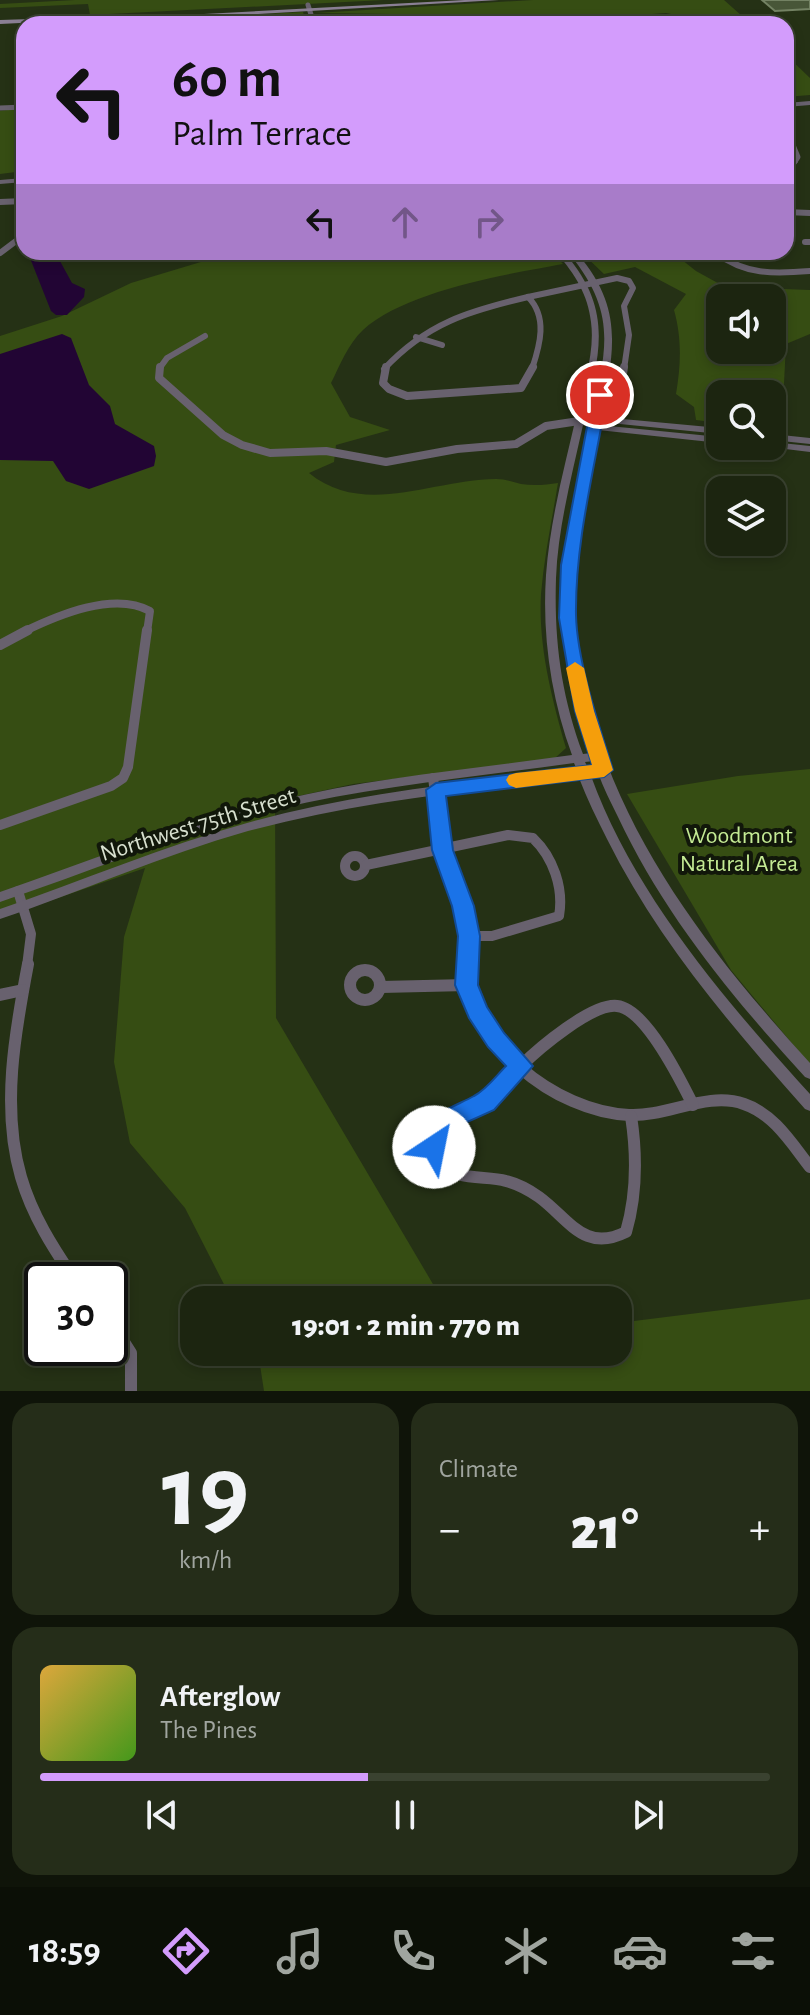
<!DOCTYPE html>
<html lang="en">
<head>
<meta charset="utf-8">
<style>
	body { margin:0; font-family:"Alegreya Sans",sans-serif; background:#252d19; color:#f1f3f6; height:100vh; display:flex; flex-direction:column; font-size:30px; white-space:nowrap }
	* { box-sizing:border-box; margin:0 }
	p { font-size:26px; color:#a0a59f }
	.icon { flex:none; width:44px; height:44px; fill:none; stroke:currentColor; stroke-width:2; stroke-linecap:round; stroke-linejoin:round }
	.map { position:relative; height:1391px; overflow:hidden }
	.panel { display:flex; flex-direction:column; gap:12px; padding:12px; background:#0f1409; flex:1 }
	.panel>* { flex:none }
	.top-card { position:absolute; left:16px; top:16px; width:778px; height:244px; border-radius:24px; box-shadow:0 4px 12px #0003,0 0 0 2px #3a4230; background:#d39cfc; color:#111; overflow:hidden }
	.tools { position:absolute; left:706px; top:284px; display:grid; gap:16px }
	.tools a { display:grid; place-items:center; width:80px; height:80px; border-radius:16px; background:#1c2510; box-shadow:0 4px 12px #0003,0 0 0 2px #3a4230; font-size:40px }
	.speed { position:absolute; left:24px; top:1262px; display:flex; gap:16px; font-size:40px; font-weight:700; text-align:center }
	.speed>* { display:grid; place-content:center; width:104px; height:104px; border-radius:50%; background:#1c2510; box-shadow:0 4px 12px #0003,0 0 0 2px #3a4230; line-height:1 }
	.speed .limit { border:4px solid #111; border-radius:12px; background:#fff; color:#111 }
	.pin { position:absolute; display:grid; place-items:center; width:68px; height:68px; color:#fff; margin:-34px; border:4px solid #fff; border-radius:50%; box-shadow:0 2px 8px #0007 }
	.me { position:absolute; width:88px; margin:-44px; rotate:34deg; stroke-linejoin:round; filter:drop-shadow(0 0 6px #0008) }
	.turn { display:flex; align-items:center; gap:28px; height:168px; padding:0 24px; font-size:36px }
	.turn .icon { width:104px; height:104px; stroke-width:2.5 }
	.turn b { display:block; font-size:56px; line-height:68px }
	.lanes { display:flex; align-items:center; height:76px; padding:0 24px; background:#0003; justify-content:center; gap:40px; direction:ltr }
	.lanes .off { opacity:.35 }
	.big { font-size:60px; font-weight:800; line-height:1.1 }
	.panel .tile { flex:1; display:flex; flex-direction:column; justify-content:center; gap:12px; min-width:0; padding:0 28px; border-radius:24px; background:#252d19 }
	.panel .dial { align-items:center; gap:0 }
	.dial b { font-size:104px; line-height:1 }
	.song { display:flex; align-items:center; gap:24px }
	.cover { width:96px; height:96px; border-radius:12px; background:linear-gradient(135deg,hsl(40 70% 55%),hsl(100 70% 35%)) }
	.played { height:8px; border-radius:4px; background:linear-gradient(90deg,#d39cfc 45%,#3a4230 45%) }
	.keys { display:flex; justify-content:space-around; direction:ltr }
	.heat { display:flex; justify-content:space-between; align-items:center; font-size:44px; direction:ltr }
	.panel .tiles { flex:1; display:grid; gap:12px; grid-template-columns:1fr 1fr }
	.tile:last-child { grid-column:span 2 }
	.trip { position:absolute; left:180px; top:1286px; width:452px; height:80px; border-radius:24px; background:#1c2510; box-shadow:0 4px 12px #0003,0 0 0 2px #3a4230; font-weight:800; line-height:80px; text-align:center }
	.tab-bar { display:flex; height:128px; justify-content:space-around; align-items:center; background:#0b0f06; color:#a0a59f }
	.tab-bar .icon { width:56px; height:56px }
	.tab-bar .active { color:#d39cfc }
	.tab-bar b { font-size:36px; color:#f1f3f6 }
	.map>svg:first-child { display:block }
	.green { fill:#364d13; fill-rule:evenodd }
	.water { fill:#220534 }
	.building { fill:#485638; stroke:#738263; stroke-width:2 }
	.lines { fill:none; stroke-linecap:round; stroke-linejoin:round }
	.minor-far4 { stroke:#68616e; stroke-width:5 }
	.minor-far3 { stroke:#68616e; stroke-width:6 }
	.minor-far2 { stroke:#68616e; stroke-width:8 }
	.minor-far1 { stroke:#68616e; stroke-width:10 }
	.minor { stroke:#68616e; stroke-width:12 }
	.tertiary { fill:#68616e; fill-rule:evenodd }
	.secondary { fill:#8a7f94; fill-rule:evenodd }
	.route { fill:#1a73e8; stroke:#114b97; stroke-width:2 }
	.slow { fill:#f59e0b }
	.labels { text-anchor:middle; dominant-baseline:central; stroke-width:8; stroke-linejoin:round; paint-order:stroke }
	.street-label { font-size:24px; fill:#d8e0cf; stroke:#11170a }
	.park-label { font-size:24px; fill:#c4eb94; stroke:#11170a }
</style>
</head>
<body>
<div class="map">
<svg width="810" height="1391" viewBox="0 0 810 1391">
	<rect width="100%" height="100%" fill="#253115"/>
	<g class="green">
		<polygon points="75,0 384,0 90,15 88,4 0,8 0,4"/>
		<polygon points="533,0 724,0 751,24 692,24 676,15 666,13 530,23 464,15 315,13"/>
		<polygon points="303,12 307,24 80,24"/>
		<polygon points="786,55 810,78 810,95 786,97"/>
		<polygon points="24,108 24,171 0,174 0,111"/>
		<path d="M 234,252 L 552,252 L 563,264 C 508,274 405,291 363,330 C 348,344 340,365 331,383 L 350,417 L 390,430 L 336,445 L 334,462 L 309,473 C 364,518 434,479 496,479 C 505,479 513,482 521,484 C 533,486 546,485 558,483 C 552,520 544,557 541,594 C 538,646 552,699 566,748 L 554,759 L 353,784 L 275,801 L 276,1018 L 440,1296 L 457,1300 L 232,1300 L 185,1208 L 130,1143 L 114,1062 L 124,937 L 145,868 L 0,918 L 0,336 L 62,316 L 131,283 Z"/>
		<path d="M 581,252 L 672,252 L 696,271 L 725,287 L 810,290 L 810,334 L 786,344 L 783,403 L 786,431 L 772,429 L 772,394 L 720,394 L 720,423 L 696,420 L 694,407 L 676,394 C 681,364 682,339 674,310 L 686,294 L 635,267 L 604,274 ZM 720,298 L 772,298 L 772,350 L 720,350 Z"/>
		<polygon points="810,769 810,1065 731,970 627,794 738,776"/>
		<polygon points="810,1299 810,1391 264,1391 258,1352 618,1352 618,1323"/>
	</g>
	<g class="water">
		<polygon points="31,252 55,252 72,283 85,289 84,297 67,315 56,315 51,311 30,258"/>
		<polygon points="62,334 71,338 89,385 110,406 115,424 154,446 156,456 154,466 89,489 66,481 53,461 0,460 0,354"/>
	</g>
	<polygon class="building" points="762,0 810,0 810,9 775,11"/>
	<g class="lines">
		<g class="minor-far4">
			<polyline points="308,5 314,24"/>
			<polyline points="142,24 258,18 292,24"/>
			<polyline points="0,108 24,107"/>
			<polyline points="788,133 798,157 794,163"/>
		</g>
		<g class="minor-far3">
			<polyline points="786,166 795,161"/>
			<polyline points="0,202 24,201"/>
			<polyline points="786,212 810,213"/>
			<polyline points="805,242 810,242"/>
			<polyline points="105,252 123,259 155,252"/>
			<path d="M 715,252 C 745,275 773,274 810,271"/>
			<polyline points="0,253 24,235"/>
			<path d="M 528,297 C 548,317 540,345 532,369"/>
			<polyline points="528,297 617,278 629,281 633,288 624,306 629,335 624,369"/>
			<polyline points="416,337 442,345"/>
			<polyline points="159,369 167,358 205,336"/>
			<path d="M 384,369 C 427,323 469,311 528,297"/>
		</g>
		<g class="minor-far2">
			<polyline points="160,367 159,378 223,435 242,445 270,453 326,451 386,462 457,449 516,444 546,426 579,421"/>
			<polyline points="386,367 383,383 389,389 407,396 521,388 533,367"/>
			<polyline points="624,367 621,388 627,403"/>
			<path d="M 23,632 C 58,615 114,591 150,611 L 147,632"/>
		</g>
		<g class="minor-far1">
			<polyline points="0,645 28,630"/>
			<polyline points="433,778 443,850 466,921 469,966"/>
			<polyline points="0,825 111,786 123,778 128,767 147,630"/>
			<circle cx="355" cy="866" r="10"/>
			<path d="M 366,865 L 508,835 L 533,838 C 553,857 564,888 559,916 L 492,936 L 469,936"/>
			<polyline points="18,891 31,934 27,966"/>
		</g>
		<g class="minor">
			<path d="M 28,964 C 15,1032 1,1109 21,1177 C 32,1215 53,1248 75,1280"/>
			<path d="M 469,964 C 465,1042 556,1112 629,1115 C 667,1117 707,1091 744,1104 C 774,1114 792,1144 810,1167"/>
			<circle cx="365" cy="985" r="15"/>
			<polyline points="381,987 467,985"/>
			<polyline points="0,995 23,990"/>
			<path d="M 631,1116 C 637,1155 637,1194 626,1232 C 584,1253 569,1219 539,1197 C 529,1190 518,1184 506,1181 C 485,1175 454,1182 439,1161 C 432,1151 432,1136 439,1127 C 452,1111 476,1110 492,1097 C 503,1089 511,1076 521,1066 C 538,1049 592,1003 617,1006 C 646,1009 681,1081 693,1105"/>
			<polyline points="110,1320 131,1353 131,1391"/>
		</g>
		<g class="tertiary">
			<polygon points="810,101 810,105 786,107 786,103"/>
			<polygon points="24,178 24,182 0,184 0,180"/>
			<path d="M 556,252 L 564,252 C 614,310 600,352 584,420 L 591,423 L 588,419 L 592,416 C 607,346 617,312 568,252 L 576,252 C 625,308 614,351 601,417 L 720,428 L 720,434 L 600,422 L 599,425 L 720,437 L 720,443 L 598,430 C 588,475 576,521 574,567 C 566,767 682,923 810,1063 L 810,1079 L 805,1077 C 733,998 664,915 618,817 C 611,802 603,788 598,772 L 596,775 L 591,776 C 633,893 727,1003 810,1094 L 810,1111 L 805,1109 C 730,1025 657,939 607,839 C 597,819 587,799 579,778 C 469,790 356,802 248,831 C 163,855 83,891 0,919 L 0,909 C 82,881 163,846 247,823 C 354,793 466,782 577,770 L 574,763 C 476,777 376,786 278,809 C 183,832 93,871 0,902 L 0,892 C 92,860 183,824 277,801 C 374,777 473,769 572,755 C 551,698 542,636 546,575 C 550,520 565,465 577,413 C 584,384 595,352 591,322 C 588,294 574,273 556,252 ZM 583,425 L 590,428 C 580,473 567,520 564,566 C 560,633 571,690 591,753 L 583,754 C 561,695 554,640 556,578 C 558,527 572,475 583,425 ZM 594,761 L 597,771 L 592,768 L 588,768 L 585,762 Z"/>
			<polygon points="772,434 810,438 810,444 772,440"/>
			<polygon points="772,442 810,446 810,452 769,447 772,446"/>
		</g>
		<g class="secondary">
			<polygon points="465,0 499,0 84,24 49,24 52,22"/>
			<polygon points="63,18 61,21 0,24 0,20"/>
		</g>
	</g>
	<path class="route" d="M 600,391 L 607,395 C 595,467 575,541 576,615 C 577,661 599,726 613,770 L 604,777 L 446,796 L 453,850 L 474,906 L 480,936 L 478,985 L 487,1007 L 504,1033 L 533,1066 L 494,1110 L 456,1127 L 449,1134 L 442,1155 L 434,1159 L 425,1155 C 409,1119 451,1109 474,1096 C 486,1090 496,1076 506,1066 L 488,1047 L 469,1018 L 455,985 L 458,936 L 452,906 L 432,850 L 426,790 L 436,783 L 592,765 L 575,711 L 559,618 L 561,565 L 593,395 Z"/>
	<polygon class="slow" points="575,662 584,668 594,711 613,770 604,777 516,788 509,785 506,780 509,775 516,773 592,765 575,711 566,668"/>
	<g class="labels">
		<g class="street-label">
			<text transform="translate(198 825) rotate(-17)">Northwest 75th Street</text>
		</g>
		<g class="park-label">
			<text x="739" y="836">Woodmont<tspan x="739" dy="28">Natural Area</tspan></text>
		</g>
	</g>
</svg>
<div class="tools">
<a><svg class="icon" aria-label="sound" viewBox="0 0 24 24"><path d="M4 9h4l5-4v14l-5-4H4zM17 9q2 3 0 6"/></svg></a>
<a><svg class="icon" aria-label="search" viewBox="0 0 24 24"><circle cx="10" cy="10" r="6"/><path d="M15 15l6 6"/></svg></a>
<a><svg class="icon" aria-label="layers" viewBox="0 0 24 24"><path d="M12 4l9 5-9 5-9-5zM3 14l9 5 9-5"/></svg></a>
</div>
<div class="speed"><div class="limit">30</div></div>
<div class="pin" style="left:600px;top:395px;background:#d93025"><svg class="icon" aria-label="arrive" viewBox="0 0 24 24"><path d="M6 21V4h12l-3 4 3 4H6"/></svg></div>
<svg class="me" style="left:434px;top:1147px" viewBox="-20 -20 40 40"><circle r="19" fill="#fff"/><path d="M0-13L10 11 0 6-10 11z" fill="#1a73e8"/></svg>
<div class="trip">19:01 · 2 min · 770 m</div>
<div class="top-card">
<div class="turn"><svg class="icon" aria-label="left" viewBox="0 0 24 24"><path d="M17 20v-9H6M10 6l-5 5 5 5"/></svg><div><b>60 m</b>Palm Terrace</div></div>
<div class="lanes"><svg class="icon" aria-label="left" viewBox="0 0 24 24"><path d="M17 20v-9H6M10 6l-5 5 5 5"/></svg><svg class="icon off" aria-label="ahead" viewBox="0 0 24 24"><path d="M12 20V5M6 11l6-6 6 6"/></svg><svg class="icon off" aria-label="right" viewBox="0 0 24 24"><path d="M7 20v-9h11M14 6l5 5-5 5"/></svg></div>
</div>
</div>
<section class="panel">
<div class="tiles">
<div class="tile dial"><b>19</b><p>km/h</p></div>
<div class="tile"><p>Climate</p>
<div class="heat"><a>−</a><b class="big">21°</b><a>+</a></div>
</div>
<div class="tile">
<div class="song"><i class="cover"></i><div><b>Afterglow</b><p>The Pines</p></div></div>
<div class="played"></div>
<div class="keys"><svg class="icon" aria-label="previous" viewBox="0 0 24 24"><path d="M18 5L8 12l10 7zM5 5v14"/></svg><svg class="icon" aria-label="pause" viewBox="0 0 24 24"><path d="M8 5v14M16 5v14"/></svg><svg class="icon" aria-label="next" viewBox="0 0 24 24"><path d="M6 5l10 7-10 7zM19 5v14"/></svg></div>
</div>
</div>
</section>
<nav class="tab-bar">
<b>18:59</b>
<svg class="icon active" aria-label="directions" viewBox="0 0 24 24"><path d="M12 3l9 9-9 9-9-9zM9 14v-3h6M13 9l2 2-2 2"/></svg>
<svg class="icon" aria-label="music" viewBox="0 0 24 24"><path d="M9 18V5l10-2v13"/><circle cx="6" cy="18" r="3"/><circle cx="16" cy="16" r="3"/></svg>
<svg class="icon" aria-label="phone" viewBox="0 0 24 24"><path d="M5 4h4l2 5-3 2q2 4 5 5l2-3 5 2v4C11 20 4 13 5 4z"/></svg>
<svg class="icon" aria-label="climate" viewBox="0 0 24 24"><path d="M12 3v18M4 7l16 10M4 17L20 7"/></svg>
<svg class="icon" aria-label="car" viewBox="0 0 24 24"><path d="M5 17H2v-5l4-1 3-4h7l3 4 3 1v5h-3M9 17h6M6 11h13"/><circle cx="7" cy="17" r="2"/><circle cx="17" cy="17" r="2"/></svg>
<svg class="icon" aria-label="filters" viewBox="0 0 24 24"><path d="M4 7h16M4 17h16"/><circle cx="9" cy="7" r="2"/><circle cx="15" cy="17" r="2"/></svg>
</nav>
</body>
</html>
